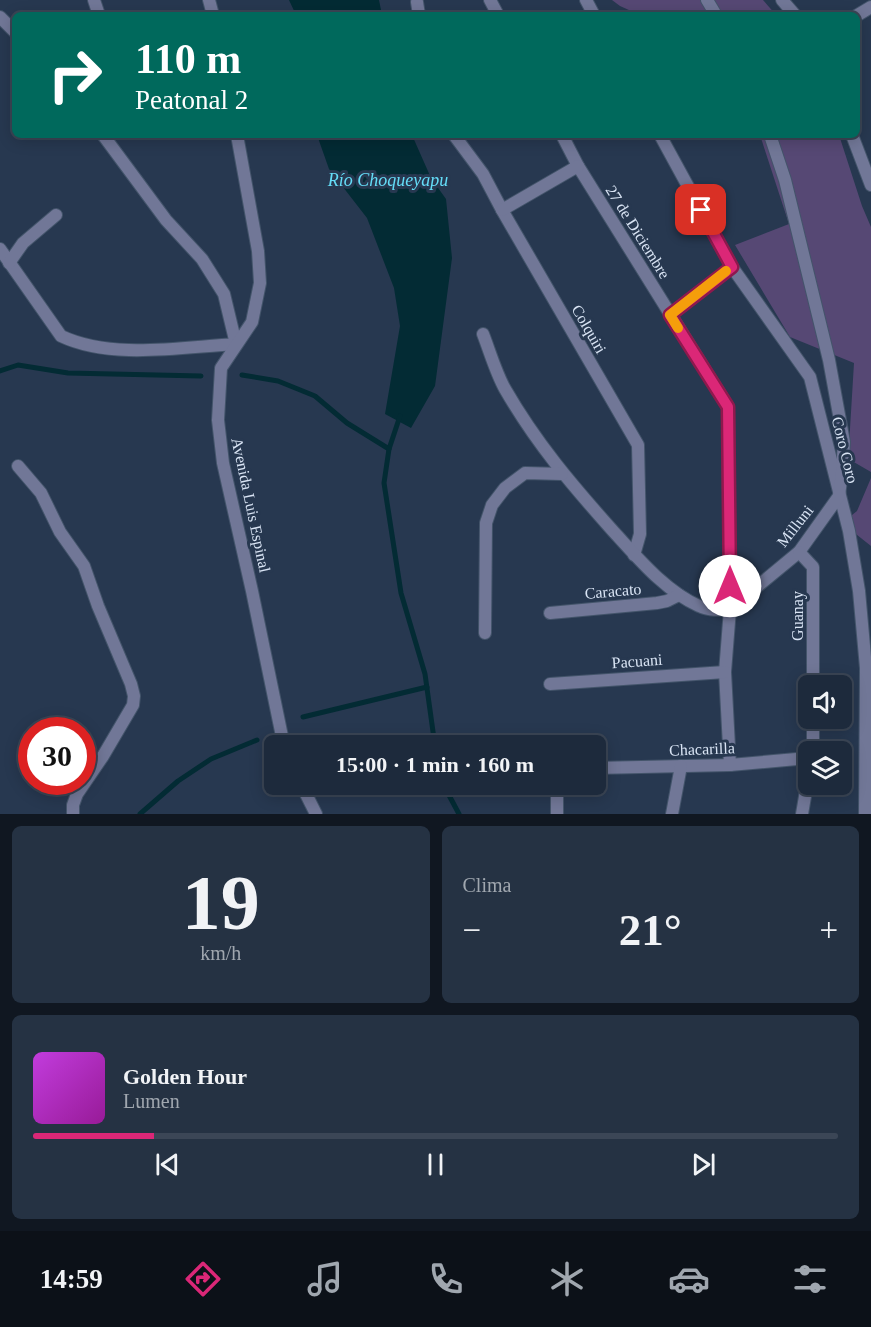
<!DOCTYPE html>
<html lang="es">
<head>
<meta charset="utf-8">
<style>
	body { margin:0; font-family:"Times New Roman",serif; background:#253243; color:#f1f3f6; height:100vh; display:flex; flex-direction:column; font-size:22px; white-space:nowrap }
	* { box-sizing:border-box; margin:0 }
	p { font-size:20px; color:#a0a7af }
	.icon { flex:none; width:33px; height:33px; fill:none; stroke:currentColor; stroke-width:2; stroke-linecap:round; stroke-linejoin:round }
	.map { position:relative; height:814px; overflow:hidden }
	.details { display:flex; flex-direction:column; gap:12px; padding:12px; background:#101721; flex:1 }
	.details>* { flex:none }
	.banner { position:absolute; left:12px; top:12px; width:848px; height:126px; border-radius:9px; box-shadow:0 3px 15px #0003,0 0 0 2px #3b4656; background:#00695c; color:#fff; overflow:hidden }
	.controls { position:absolute; left:798px; top:675px; display:grid; gap:12px }
	.controls a { display:grid; place-items:center; width:54px; height:54px; border-radius:9px; background:#1d2a3c; box-shadow:0 3px 15px #0003,0 0 0 2px #3b4656; font-size:30px }
	.speed { position:absolute; left:18px; top:717px; display:flex; gap:12px; font-size:30px; font-weight:700; text-align:center }
	.speed>* { display:grid; place-content:center; width:78px; height:78px; border-radius:50%; background:#1d2a3c; box-shadow:0 3px 15px #0003,0 0 0 2px #3b4656; line-height:1 }
	.speed .limit { border:9px solid #d22; background:#fff; color:#111 }
	.pin { position:absolute; display:grid; place-items:center; width:51px; height:51px; color:#fff; margin:-26px; border-radius:12px; box-shadow:0 3px 9px #0006 }
	.me { position:absolute; width:66px; margin:-33px; rotate:0deg; stroke-linejoin:round; filter:drop-shadow(0 0 4px #0008) }
	.turn { display:flex; align-items:center; gap:21px; height:126px; padding:0 24px; font-size:27px }
	.turn .icon { width:78px; height:78px; stroke-width:2.5 }
	.turn b { display:block; font-size:42px; line-height:51px }
	.big { font-size:45px; font-weight:600; line-height:1.1 }
	.details .widget { flex:1; display:flex; flex-direction:column; justify-content:center; gap:9px; min-width:0; padding:0 21px; border-radius:9px; background:#253243 }
	.details .dial { align-items:center; gap:0 }
	.dial b { font-size:78px; line-height:1 }
	.song { display:flex; align-items:center; gap:18px }
	.cover { width:72px; height:72px; border-radius:9px; background:linear-gradient(135deg,hsl(290 70% 55%),hsl(300 70% 35%)) }
	.played { height:6px; border-radius:3px; background:linear-gradient(90deg,#db2777 15%,#3b4656 15%) }
	.keys { display:flex; justify-content:space-around; direction:ltr }
	.heat { display:flex; justify-content:space-between; align-items:center; font-size:33px; direction:ltr }
	.details .tiles { flex:1; display:grid; gap:12px; grid-template-columns:1fr 1fr }
	.widget:last-child { grid-column:span 2 }
	.trip { position:absolute; left:264px; top:735px; width:342px; height:60px; border-radius:9px; background:#1d2a3c; box-shadow:0 3px 15px #0003,0 0 0 2px #3b4656; font-weight:600; line-height:60px; text-align:center }
	.dock { display:flex; height:96px; justify-content:space-around; align-items:center; background:#0c1118; color:#a0a7af }
	.dock .icon { width:42px; height:42px }
	.dock .active { color:#db2777 }
	.dock b { font-size:27px; color:#f1f3f6 }
	.map>svg:first-child { display:block }
	.green { fill:#564874 }
	.water { fill:#032b34 }
	.lines { fill:none; stroke-linecap:round; stroke-linejoin:round }
	.stream { stroke:#032b34; stroke-width:5 }
	.minor-casing { stroke:#43546a; stroke-width:14 }
	.tertiary-casing { stroke:#43546a; stroke-width:14 }
	.minor { stroke:#717797; stroke-width:12 }
	.tertiary { stroke:#717797; stroke-width:12 }
	.route-casing { stroke:#8e194d; stroke-width:15 }
	.route { stroke:#db2777; stroke-width:10 }
	.slow { stroke:#f59e0b; stroke-width:10 }
	.labels { text-anchor:middle; dominant-baseline:central; stroke-width:6; stroke-linejoin:round; paint-order:stroke }
	.street-label { font-size:16px; fill:#d9e4f4; stroke:#273850 }
	.water-label { font-size:18px; font-style:italic; fill:#64dcf7; stroke:#273850 }
</style>
</head>
<body>
<div class="map">
<svg width="871" height="814" viewBox="0 0 871 814">
	<rect width="100%" height="100%" fill="#273850"/>
	<g class="green">
		<polygon points="612,0 763,0 776,15 640,15 620,6"/>
		<polygon points="760,135 839,135 862,206 871,227 871,472 852,461 849,445 854,363 790,337 735,245 789,224"/>
		<polygon points="871,478 871,546 842,523 857,511"/>
	</g>
	<g class="water">
		<polygon points="289,0 379,0 382,15 296,15"/>
		<polygon points="317,135 412,135 431,178 446,199 452,258 435,386 411,428 385,414 400,326 394,288 367,218 329,169"/>
	</g>
	<g class="lines">
		<g class="stream">
			<polyline points="0,371 18,365 68,373 201,376"/>
			<polyline points="242,375 278,381 315,396 347,423 389,449"/>
			<polyline points="400,416 389,449 384,483 401,593 425,674 435,746"/>
			<polyline points="303,717 427,687"/>
			<polyline points="443,784 459,814"/>
			<polyline points="140,814 178,781 211,759 257,740"/>
		</g>
		<defs>
			<g id="minor">
				<polyline points="94,0 99,15"/>
				<polyline points="490,0 498,15"/>
				<polyline points="586,0 594,15"/>
				<polyline points="707,0 716,15"/>
				<polyline points="417,2 419,15"/>
				<polyline points="856,16 871,7"/>
				<polyline points="0,17 15,32"/>
				<polyline points="454,135 483,174 502,210 638,445 640,534 634,555"/>
				<polyline points="562,135 578,166 728,407 730,609 725,672 730,765"/>
				<polyline points="660,135 732,267 810,377 849,531 859,591 866,668 865,814"/>
				<polyline points="502,210 578,166"/>
				<path d="M 0,249 L 61,336 C 112,360 181,347 236,344 L 224,294 L 202,259 L 166,220 L 103,135"/>
				<polyline points="9,263 23,243 56,215"/>
				<polyline points="670,315 732,267"/>
				<path d="M 483,334 C 490,352 496,373 505,389 C 536,443 572,485 613,531 C 638,558 665,591 699,606 C 709,611 720,610 730,609 L 799,552 L 839,496 L 842,472 L 844,442 L 829,360 L 785,180 L 770,135"/>
				<polyline points="18,466 41,493 60,532 84,566 98,606 131,684 134,696 133,705 103,756 77,794 73,805 73,814"/>
				<polyline points="799,552 813,567 813,686"/>
				<polyline points="550,613 657,603 667,601 679,595"/>
				<polyline points="485,633 486,523 492,505 505,488 525,473 562,474"/>
				<polyline points="550,684 725,672"/>
				<polyline points="813,752 813,718"/>
				<polyline points="596,768 730,765 808,758"/>
				<polyline points="557,814 557,784"/>
				<polyline points="672,814 681,766"/>
				<polyline points="802,814 808,779"/>
			</g>
			<g id="tertiary">
				<polyline points="209,0 213,15"/>
				<polyline points="782,0 795,15"/>
				<polyline points="237,135 258,251 260,283 252,322 221,368 218,420 223,463 252,591 284,746"/>
				<polyline points="852,135 871,185"/>
				<polyline points="301,784 316,814"/>
			</g>
		</defs>
		<use href="#minor" class="minor-casing"/>
		<use href="#tertiary" class="tertiary-casing"/>
		<use href="#minor" class="minor"/>
		<use href="#tertiary" class="tertiary"/>
	</g>
	<g class="lines">
		<defs>
			<polyline id="route" points="701,210 732,267 670,315 728,407 730,586"/>
		</defs>
		<use href="#route" class="route-casing"/>
		<use href="#route" class="route"/>
		<polyline class="slow" points="678,328 670,315 726,271"/>
	</g>
	<g class="labels">
		<g class="street-label">
			<text transform="translate(638 232) rotate(58)">27 de Diciembre</text>
			<text transform="translate(589 329) rotate(60)">Colquiri</text>
			<text transform="translate(845 450) rotate(76)">Coro Coro</text>
			<text transform="translate(251 505) rotate(78)">Avenida Luis Espinal</text>
			<text transform="translate(795 526) rotate(-52)">Milluni</text>
			<text transform="translate(613 591) rotate(-5)">Caracato</text>
			<text transform="translate(797 616) rotate(-90)">Guanay</text>
			<text transform="translate(637 661) rotate(-4)">Pacuani</text>
			<text transform="translate(702 749) rotate(-2)">Chacarilla</text>
		</g>
		<g class="water-label">
			<text x="388" y="180">Río Choqueyapu</text>
		</g>
	</g>
</svg>
<div class="controls">
<a><svg class="icon" aria-label="sound" viewBox="0 0 24 24"><path d="M4 9h4l5-4v14l-5-4H4zM17 9q2 3 0 6"/></svg></a>
<a><svg class="icon" aria-label="layers" viewBox="0 0 24 24"><path d="M12 4l9 5-9 5-9-5zM3 14l9 5 9-5"/></svg></a>
</div>
<div class="speed"><div class="limit">30</div></div>
<div class="pin" style="left:701px;top:210px;background:#d93025"><svg class="icon" aria-label="arrive" viewBox="0 0 24 24"><path d="M6 21V4h12l-3 4 3 4H6"/></svg></div>
<svg class="me" style="left:730px;top:586px" viewBox="-20 -20 40 40"><circle r="19" fill="#fff"/><path d="M0-13L10 11 0 6-10 11z" fill="#db2777"/></svg>
<div class="trip">15:00 · 1 min · 160 m</div>
<div class="banner">
<div class="turn"><svg class="icon" aria-label="right" viewBox="0 0 24 24"><path d="M7 20v-9h11M14 6l5 5-5 5"/></svg><div><b>110 m</b>Peatonal 2</div></div>
</div>
</div>
<section class="details">
<div class="tiles">
<div class="widget dial"><b>19</b><p>km/h</p></div>
<div class="widget"><p>Clima</p>
<div class="heat"><a>−</a><b class="big">21°</b><a>+</a></div>
</div>
<div class="widget">
<div class="song"><i class="cover"></i><div><b>Golden Hour</b><p>Lumen</p></div></div>
<div class="played"></div>
<div class="keys"><svg class="icon" aria-label="previous" viewBox="0 0 24 24"><path d="M18 5L8 12l10 7zM5 5v14"/></svg><svg class="icon" aria-label="pause" viewBox="0 0 24 24"><path d="M8 5v14M16 5v14"/></svg><svg class="icon" aria-label="next" viewBox="0 0 24 24"><path d="M6 5l10 7-10 7zM19 5v14"/></svg></div>
</div>
</div>
</section>
<nav class="dock">
<b>14:59</b>
<svg class="icon active" aria-label="directions" viewBox="0 0 24 24"><path d="M12 3l9 9-9 9-9-9zM9 14v-3h6M13 9l2 2-2 2"/></svg>
<svg class="icon" aria-label="music" viewBox="0 0 24 24"><path d="M9 18V5l10-2v13"/><circle cx="6" cy="18" r="3"/><circle cx="16" cy="16" r="3"/></svg>
<svg class="icon" aria-label="phone" viewBox="0 0 24 24"><path d="M5 4h4l2 5-3 2q2 4 5 5l2-3 5 2v4C11 20 4 13 5 4z"/></svg>
<svg class="icon" aria-label="climate" viewBox="0 0 24 24"><path d="M12 3v18M4 7l16 10M4 17L20 7"/></svg>
<svg class="icon" aria-label="car" viewBox="0 0 24 24"><path d="M5 17H2v-5l4-1 3-4h7l3 4 3 1v5h-3M9 17h6M6 11h13"/><circle cx="7" cy="17" r="2"/><circle cx="17" cy="17" r="2"/></svg>
<svg class="icon" aria-label="filters" viewBox="0 0 24 24"><path d="M4 7h16M4 17h16"/><circle cx="9" cy="7" r="2"/><circle cx="15" cy="17" r="2"/></svg>
</nav>
</body>
</html>
